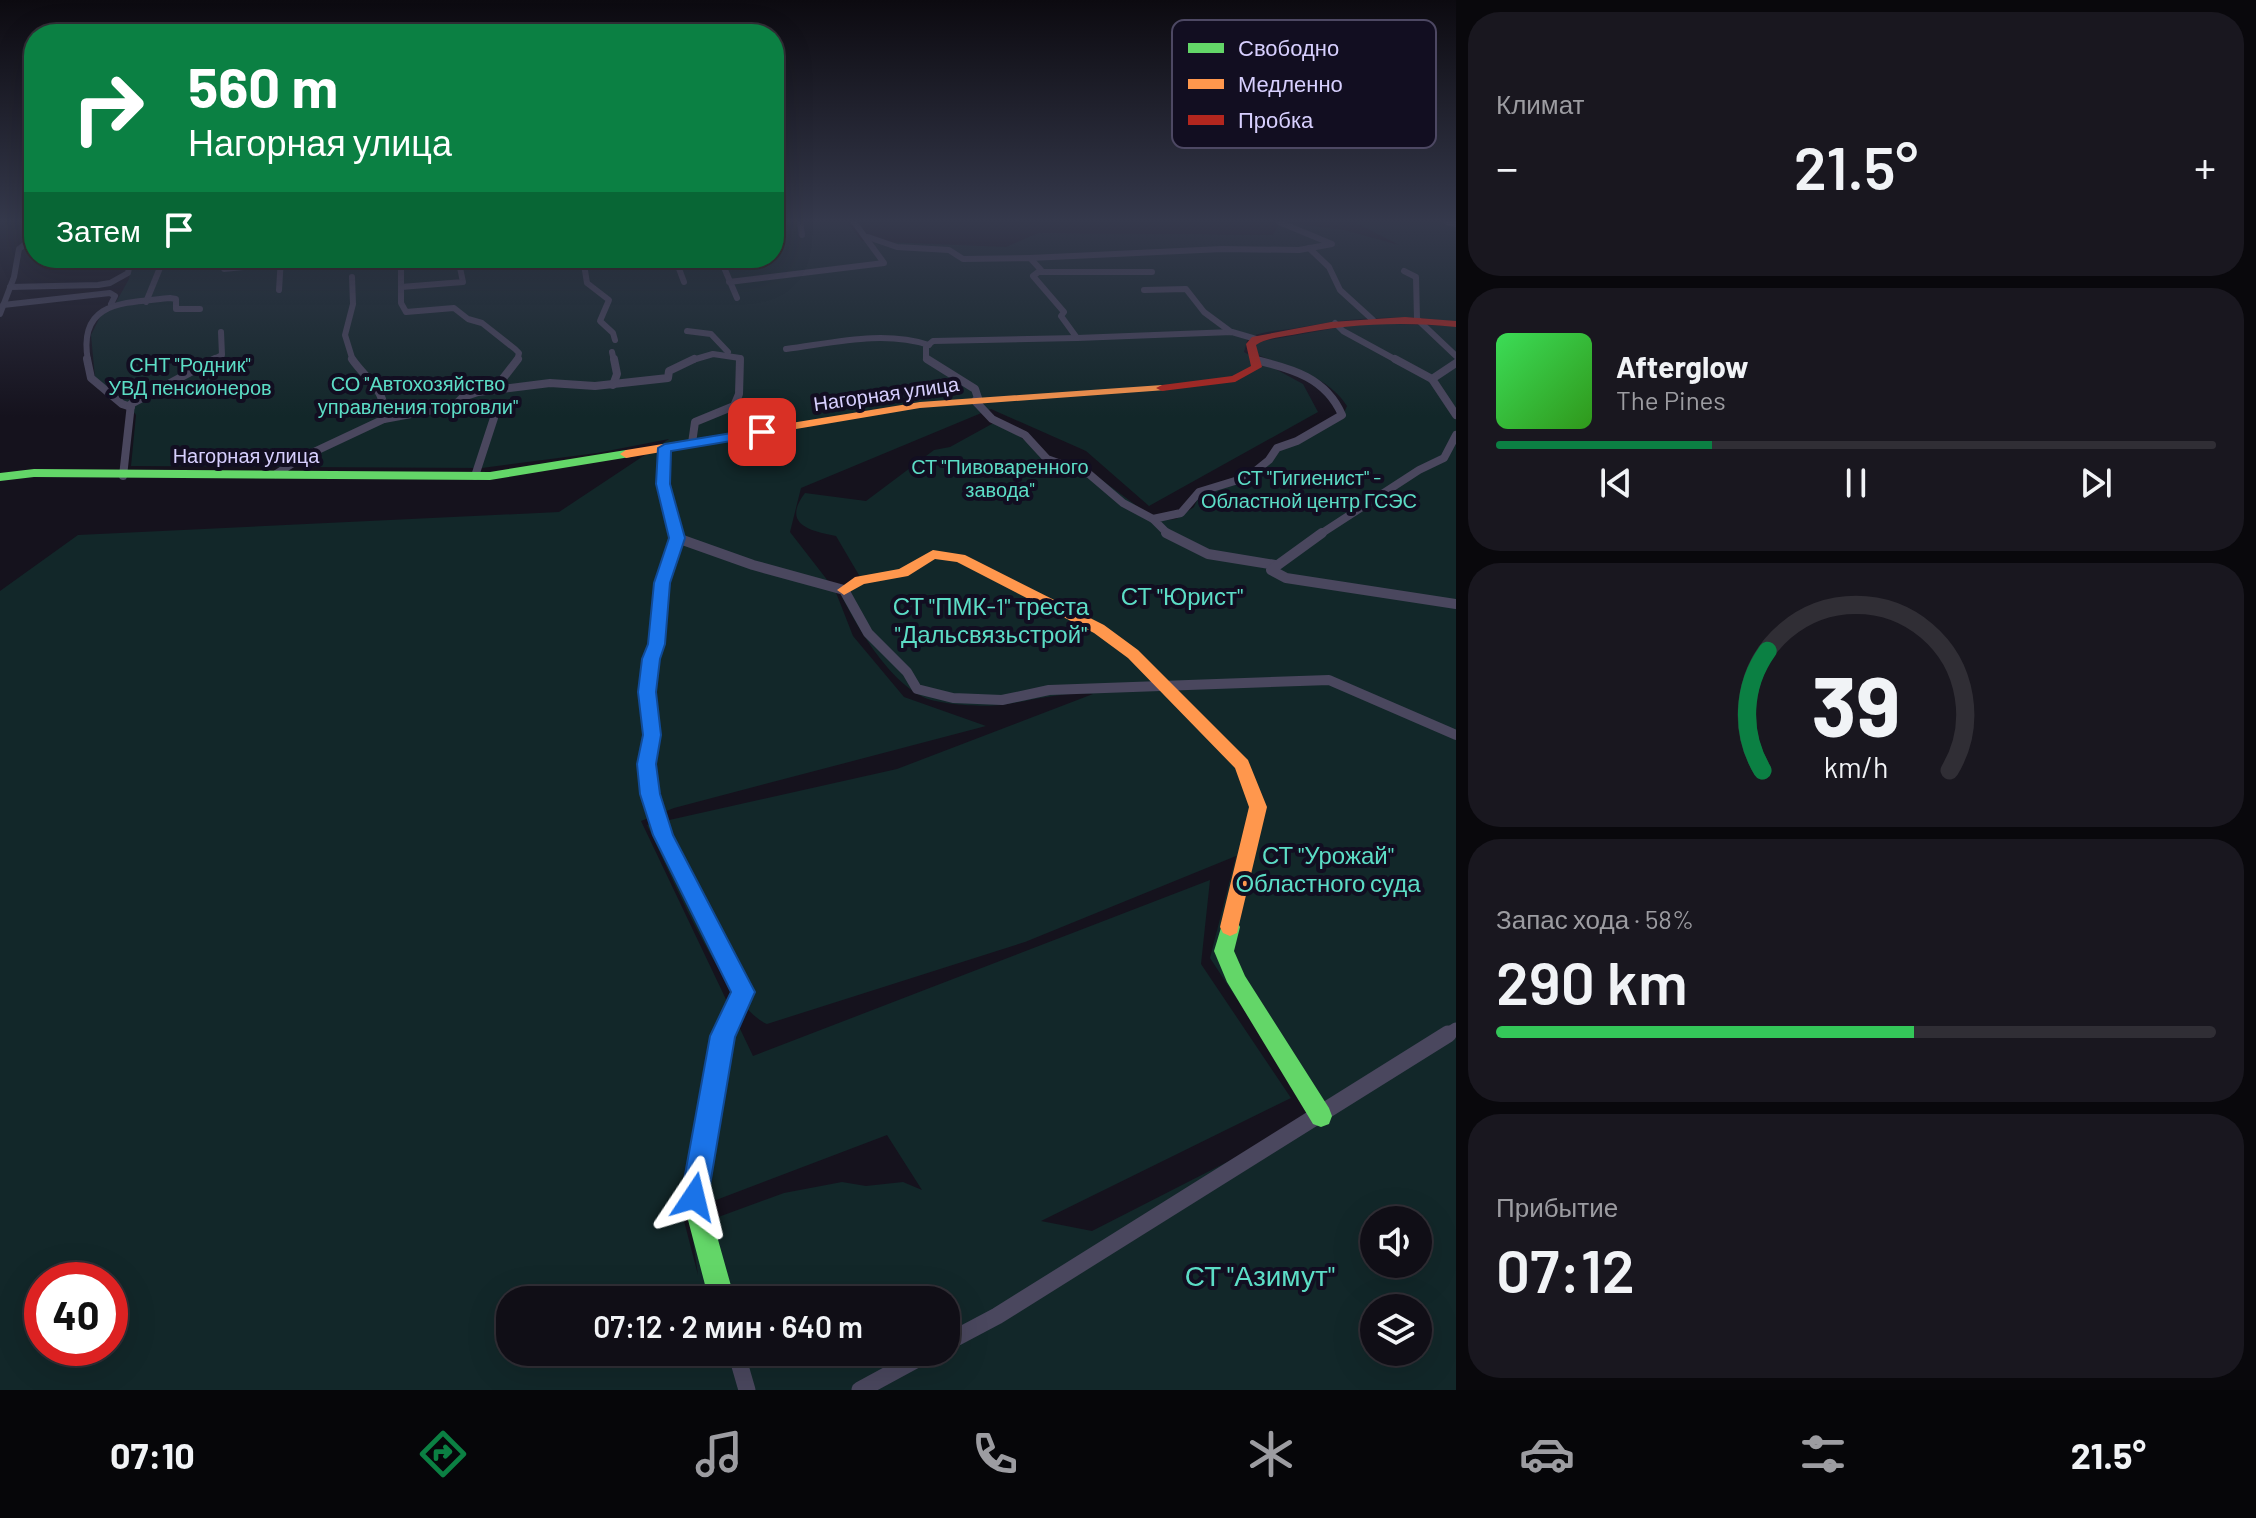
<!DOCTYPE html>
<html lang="ru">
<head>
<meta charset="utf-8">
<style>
	body { margin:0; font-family:Barlow,sans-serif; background:#19171f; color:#f1f3f6; height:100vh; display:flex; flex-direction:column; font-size:30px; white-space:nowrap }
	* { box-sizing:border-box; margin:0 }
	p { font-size:26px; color:#9c9ca1 }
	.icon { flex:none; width:44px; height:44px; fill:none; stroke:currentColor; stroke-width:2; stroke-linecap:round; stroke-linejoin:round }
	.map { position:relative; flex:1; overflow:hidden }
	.side { display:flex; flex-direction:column; gap:12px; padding:12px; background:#09080c; width:800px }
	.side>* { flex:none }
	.top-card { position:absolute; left:24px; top:24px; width:760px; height:244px; border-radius:32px; box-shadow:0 8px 32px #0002,0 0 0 2px #302e35; background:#0b8043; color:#fff; overflow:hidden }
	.controls { position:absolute; left:1360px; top:1206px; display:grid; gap:16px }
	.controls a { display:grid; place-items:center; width:72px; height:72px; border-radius:50%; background:#100e16; box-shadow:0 8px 32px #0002,0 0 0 2px #302e35; font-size:40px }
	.speed { position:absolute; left:24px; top:1262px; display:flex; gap:16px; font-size:40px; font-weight:700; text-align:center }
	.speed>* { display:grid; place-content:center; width:104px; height:104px; border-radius:50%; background:#100e16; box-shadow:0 8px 32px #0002,0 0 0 2px #302e35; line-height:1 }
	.speed .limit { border:12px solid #d22; background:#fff; color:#111 }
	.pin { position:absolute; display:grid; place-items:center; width:68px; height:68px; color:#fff; margin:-34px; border-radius:16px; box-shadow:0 4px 12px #0006 }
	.me { position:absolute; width:88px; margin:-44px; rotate:10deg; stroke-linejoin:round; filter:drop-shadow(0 0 6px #0008) }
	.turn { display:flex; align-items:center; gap:28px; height:168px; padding:0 32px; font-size:36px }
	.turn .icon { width:104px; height:104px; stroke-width:2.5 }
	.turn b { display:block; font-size:56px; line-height:68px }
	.then { display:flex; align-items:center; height:76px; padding:0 32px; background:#0003; gap:16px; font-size:30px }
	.big { font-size:60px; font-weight:600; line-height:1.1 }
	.side .widget { flex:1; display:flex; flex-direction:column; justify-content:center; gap:12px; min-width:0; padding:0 28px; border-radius:32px; background:#19171f }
	.side .dial { align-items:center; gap:0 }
	.dial svg { height:208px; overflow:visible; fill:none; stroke:#302e35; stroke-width:7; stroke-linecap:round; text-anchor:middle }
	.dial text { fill:#f1f3f6; stroke:none }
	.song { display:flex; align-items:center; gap:24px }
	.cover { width:96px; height:96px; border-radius:12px; background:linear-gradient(135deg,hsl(130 70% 55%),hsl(110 70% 35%)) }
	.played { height:8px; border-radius:4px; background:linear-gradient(90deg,#0b8043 30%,#302e35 30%) }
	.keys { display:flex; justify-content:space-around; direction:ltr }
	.heat { display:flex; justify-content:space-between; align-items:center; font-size:44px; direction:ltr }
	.charge { height:12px; border-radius:6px; background:linear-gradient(90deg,#34c759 58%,#302e35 0) }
	.trip { position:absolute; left:496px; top:1286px; width:464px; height:80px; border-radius:32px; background:#100e16; box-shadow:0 8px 32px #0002,0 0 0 2px #302e35; font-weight:600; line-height:80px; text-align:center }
	.tabs { display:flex; height:128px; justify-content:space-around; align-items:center; background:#060609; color:#9c9ca1 }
	.tabs .icon { width:56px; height:56px }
	.tabs .on { color:#0b8043 }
	.tabs b { font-size:36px; color:#f1f3f6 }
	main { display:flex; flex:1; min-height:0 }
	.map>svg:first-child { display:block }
	.green { fill:#122729; fill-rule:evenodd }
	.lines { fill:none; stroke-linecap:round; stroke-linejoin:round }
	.street-far4 { stroke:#4a475e; stroke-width:6 }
	.street-far3 { stroke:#4a475e; stroke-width:8 }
	.street-far2 { stroke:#4a475e; stroke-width:10 }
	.street-far1 { stroke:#4a475e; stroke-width:13 }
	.street { stroke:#4a475e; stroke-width:17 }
	.fast { fill:#63d668; fill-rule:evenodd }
	.slow { fill:#ff974d; fill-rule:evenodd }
	.jam { fill:#b3261e; fill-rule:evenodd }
	.route { fill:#1a73e8; stroke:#114b97; stroke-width:2 }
	.labels { text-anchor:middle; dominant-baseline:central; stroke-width:8; stroke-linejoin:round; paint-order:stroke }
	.far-park-label { font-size:20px; fill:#5cddc6; stroke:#120e21 }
	.far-street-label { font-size:20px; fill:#d7cffe; stroke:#120e21 }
	.park-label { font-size:24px; fill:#5cddc6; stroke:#120e21 }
	.near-park-label { font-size:28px; fill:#5cddc6; stroke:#120e21 }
	.key { fill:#120e21; stroke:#4d4863; stroke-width:2 }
	.key-label { font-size:22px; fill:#d7cffe }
</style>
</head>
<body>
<main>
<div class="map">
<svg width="1456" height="1390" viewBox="0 0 1456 1390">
	<rect width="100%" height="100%" fill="#15121d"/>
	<path class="green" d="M 774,222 L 847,222 L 862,241 L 1006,247 L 1038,233 L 1273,235 L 1280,222 L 1344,230 L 1399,245 L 1354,222 L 1456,222 L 1456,322 C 1403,314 1355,317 1302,327 C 1284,331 1264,330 1248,338 L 1244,352 L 1303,384 L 1318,412 L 1149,506 L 1086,451 L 991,409 L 801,488 L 790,532 L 835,590 L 853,636 L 904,697 L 986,726 L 674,808 L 641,821 L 753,1056 L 1210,880 L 1201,964 L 1291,1098 L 1041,1221 L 1092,1231 L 1231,1160 L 1311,1112 L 1210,958 L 1236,856 L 1025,942 L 767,1024 C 726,1007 668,868 647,825 L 897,769 L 1093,694 C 1062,691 1031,701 1001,705 C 983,707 937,705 921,696 C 888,679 857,627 841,595 L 863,582 L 836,536 C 811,531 781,525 805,493 L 866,501 L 934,450 L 950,447 L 999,420 C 1025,440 1053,467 1087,469 L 1145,512 L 1167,520 L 1176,519 L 1194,507 L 1198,498 L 1206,491 L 1246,479 L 1277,451 L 1343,415 L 1347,406 C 1327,375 1290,368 1258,355 L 1255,348 L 1257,342 L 1364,323 L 1456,326 L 1456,1390 L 0,1390 L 0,591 L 78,535 L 559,512 L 669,439 L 597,453 L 482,468 L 131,466 L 136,415 L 127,403 L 95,378 L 91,335 L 101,315 L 115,304 L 129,279 L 134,258 L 774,258 ZM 887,1135 L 922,1190 L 903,1182 L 866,1186 L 842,1182 L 784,1193 L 691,1227 L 698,1275 L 682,1213 ZM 1374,1220 L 1418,1220 L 1418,1264 L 1374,1264 ZM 42,1280 L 110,1280 L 110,1348 L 42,1348 ZM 510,1300 L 946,1300 L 946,1352 L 510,1352 ZM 1374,1308 L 1418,1308 L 1418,1352 L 1374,1352 Z"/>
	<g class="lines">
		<g class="street-far4">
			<polyline points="800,222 802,235"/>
			<polyline points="1447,222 1456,224"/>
			<polyline points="868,237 897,247 949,250 963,259 1030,258 1041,270 1033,276 1064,312 1061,316 1077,338 1232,332 1256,339"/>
			<polyline points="1309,248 1329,267 1340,290 1373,320"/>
			<polyline points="222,258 224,269 253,266"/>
			<polyline points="401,258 401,303 406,312 454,308 468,319 482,323 515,349 519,353 517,361"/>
			<polyline points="583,258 587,283 609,300 600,321 613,333 615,340"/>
			<polyline points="675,258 684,282"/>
			<polyline points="720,258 737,298"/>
			<polyline points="1030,258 1222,249 1299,250 1332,244 1279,222"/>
			<polyline points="1404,271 1416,277 1417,319 1456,356"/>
			<polyline points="1039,272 1152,272"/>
			<polyline points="352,277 353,304 345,335 353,361"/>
			<polyline points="729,282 884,263 854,222"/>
			<polyline points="10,287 98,285 110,283 128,273 131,258"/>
			<polyline points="401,287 463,282 458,258"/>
			<polyline points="279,290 281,258"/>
			<polyline points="1144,290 1186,289 1204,312 1231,332"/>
			<polyline points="146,302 164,258"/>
			<polyline points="3,305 110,293 115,296 111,304"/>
			<polyline points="0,314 14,277 19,249 34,237"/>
			<polyline points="1335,323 1343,331 1398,361"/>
			<polyline points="687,331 711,334 728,352"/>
			<path d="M 786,349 C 833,343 883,330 929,345"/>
			<polyline points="612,352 614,361"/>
			<polyline points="1256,360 1259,361"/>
			<path d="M 88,361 C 77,300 125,303 170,298 L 176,299 L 176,309 L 200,309"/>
			<polyline points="211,361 222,355 221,332"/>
			<polyline points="689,361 713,354 740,358 740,361"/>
			<polyline points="930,361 926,358 926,347 933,341 1077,338"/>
		</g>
		<g class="street-far3">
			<polyline points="87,359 91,378 122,404 131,407"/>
			<polyline points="927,359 975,389 979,401"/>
			<polyline points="1395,359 1432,379"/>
			<polyline points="1456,363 1432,379 1456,415"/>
			<polyline points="613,385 617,374 614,359"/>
			<polyline points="494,390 518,359"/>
			<polyline points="975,401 992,419 1025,435 1047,459 1089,474 1123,503 1153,519"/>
			<polyline points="384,419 454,406 463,397 478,392 550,383 595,386 668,378 669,371 694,359"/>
			<polyline points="692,443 695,422 734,406 739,394 740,359"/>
			<path d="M 276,474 L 301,458 L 384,419 C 387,389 367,381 352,359"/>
			<polyline points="123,476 131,404 215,359"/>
			<polyline points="475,476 494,418"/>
			<path d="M 1169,535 L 1153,519 L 1181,513 L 1199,492 L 1248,477 L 1269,460 L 1277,448 L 1297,441 L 1342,415 C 1326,378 1293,369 1256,360"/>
			<polyline points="1319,535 1419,470 1444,458 1456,435"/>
		</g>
		<g class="street-far2">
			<polyline points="1166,533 1208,554 1275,565"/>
			<polyline points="1322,533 1271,570 1286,578 1456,604"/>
			<polyline points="677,538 753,565 844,590 868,633 907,672 917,689 953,698 1002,700 1049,690 1329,680 1456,735"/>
		</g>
		<polyline class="street-far1" points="1445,1036 1456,1029"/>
		<g class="street">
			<polyline points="946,1343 997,1316 1448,1034"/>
			<polyline points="736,1352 747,1390"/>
			<polyline points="860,1390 930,1352"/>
		</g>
		<g class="fast">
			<polygon points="665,444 671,448 669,484 684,538 669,583 665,644 659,659 655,692 660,735 655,764 659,794 672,835 753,992 734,1036 706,1197 735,1300 709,1300 682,1197 712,1036 732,992 654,835 641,794 637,764 644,735 639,692 643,659 649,644 655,583 670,538 657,484 659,448"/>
			<polygon points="626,450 630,451 630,457 490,480 34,477 0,481 0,473 34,469 490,472"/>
			<polygon points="1230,918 1237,921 1240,927 1234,951 1245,976 1329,1108 1332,1116 1329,1124 1321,1127 1313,1124 1227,982 1214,951 1223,921"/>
		</g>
		<g class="slow">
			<polygon points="1162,385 1168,388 1166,390 920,408 626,458 620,454 626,450 920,402"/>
			<polygon points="933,550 965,555 1104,625 1138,650 1248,760 1267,807 1237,933 1230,936 1223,933 1220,927 1249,807 1235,768 1128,658 1094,633 957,562 935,559 908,576 864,584 844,595 837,590 855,577 899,569"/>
		</g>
		<path class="jam" d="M 1405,317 L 1456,321 L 1456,327 C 1401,321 1347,324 1292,335 C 1281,337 1266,338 1256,345 L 1262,367 L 1235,382 L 1162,391 L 1156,388 L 1162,385 L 1232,376 L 1251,366 L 1246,344 L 1252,337 L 1331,322 Z"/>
	</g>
	<linearGradient id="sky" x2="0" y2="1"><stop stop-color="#0c0a10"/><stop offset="0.53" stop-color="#35394c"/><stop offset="1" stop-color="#35394c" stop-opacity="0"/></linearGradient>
	<rect width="1456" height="417" fill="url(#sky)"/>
	<polygon class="route" points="762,428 767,429 767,435 671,451 670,484 685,538 670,583 665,644 660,659 656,692 661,735 656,764 660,794 673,835 755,992 735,1037 708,1197 704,1207 694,1211 685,1207 681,1197 710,1036 731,992 653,835 640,794 637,764 643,735 638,692 642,659 648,644 654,583 669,538 656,484 658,448 665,444"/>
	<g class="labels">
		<g class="far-park-label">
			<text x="190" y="364">СНТ "Родник"<tspan x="190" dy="23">УВД пенсионеров</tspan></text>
			<text x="418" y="383">СО "Автохозяйство<tspan x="418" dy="23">управления торговли"</tspan></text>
			<text x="1000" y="466">СТ "Пивоваренного<tspan x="1000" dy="23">завода"</tspan></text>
			<text x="1309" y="477">СТ "Гигиенист" -<tspan x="1309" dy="23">Областной центр ГСЭС</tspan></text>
		</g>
		<g class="far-street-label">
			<text transform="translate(886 393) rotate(-8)">Нагорная улица</text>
			<text x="246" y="455">Нагорная улица</text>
		</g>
		<g class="park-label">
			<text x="1182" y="595">СТ "Юрист"</text>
			<text x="991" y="605">СТ "ПМК-1" треста<tspan x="991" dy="28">"Дальсвязьстрой"</tspan></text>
			<text x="1328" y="854">СТ "Урожай"<tspan x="1328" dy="28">Областного суда</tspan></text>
		</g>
		<g class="near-park-label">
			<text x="1260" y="1275">СТ "Азимут"</text>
		</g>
	</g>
	<rect x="1172" y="20" width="264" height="128" rx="12" class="key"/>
	<rect x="1188" y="43" width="36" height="10" fill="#63d668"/>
	<rect x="1188" y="79" width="36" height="10" fill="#ff974d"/>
	<rect x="1188" y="115" width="36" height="10" fill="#b3261e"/>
	<g class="key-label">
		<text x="1238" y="56">Свободно</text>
		<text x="1238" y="92">Медленно</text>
		<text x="1238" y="128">Пробка</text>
	</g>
</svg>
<div class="controls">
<a><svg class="icon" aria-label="sound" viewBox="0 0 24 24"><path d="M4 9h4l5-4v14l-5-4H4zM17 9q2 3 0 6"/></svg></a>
<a><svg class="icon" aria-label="layers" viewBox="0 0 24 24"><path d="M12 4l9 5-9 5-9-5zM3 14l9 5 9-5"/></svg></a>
</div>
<div class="speed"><div class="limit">40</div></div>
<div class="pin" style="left:762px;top:432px;background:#d93025"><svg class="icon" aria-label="arrive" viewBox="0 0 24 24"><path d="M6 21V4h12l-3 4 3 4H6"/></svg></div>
<svg class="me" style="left:694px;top:1197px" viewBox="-20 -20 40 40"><path d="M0-17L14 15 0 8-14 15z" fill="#1a73e8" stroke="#fff" stroke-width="4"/></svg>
<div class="trip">07:12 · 2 мин · 640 m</div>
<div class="top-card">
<div class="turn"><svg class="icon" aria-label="right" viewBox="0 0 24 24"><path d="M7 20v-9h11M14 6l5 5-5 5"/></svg><div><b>560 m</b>Нагорная улица</div></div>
<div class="then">Затем<svg class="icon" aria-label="arrive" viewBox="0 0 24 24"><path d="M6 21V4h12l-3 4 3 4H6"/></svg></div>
</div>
</div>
<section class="side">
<div class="widget"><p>Климат</p>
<div class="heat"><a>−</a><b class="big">21.5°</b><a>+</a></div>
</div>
<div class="widget">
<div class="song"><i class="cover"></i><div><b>Afterglow</b><p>The Pines</p></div></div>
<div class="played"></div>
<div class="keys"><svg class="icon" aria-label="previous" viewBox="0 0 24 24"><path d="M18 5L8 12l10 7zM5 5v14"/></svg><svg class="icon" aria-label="pause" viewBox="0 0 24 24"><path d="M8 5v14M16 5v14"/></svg><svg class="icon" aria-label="next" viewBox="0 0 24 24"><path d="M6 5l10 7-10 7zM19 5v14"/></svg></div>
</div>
<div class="widget dial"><svg viewBox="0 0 100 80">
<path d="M14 69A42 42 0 1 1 86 69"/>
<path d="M14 69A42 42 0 0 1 16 23" stroke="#0b8043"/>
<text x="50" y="56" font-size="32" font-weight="700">39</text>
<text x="50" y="72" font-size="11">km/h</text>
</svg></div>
<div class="widget"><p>Запас хода · 58%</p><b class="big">290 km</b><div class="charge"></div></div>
<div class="widget"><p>Прибытие</p><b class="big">07:12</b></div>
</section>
</main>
<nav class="tabs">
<b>07:10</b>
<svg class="icon on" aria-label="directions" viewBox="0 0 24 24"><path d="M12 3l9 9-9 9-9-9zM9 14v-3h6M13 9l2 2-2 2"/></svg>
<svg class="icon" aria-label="music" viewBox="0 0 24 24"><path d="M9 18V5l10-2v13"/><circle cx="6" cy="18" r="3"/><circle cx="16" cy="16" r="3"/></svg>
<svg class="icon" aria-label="phone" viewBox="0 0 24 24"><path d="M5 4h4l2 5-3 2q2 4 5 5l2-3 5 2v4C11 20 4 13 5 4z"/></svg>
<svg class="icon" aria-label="climate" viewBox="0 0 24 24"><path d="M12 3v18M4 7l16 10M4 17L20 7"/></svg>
<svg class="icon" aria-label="car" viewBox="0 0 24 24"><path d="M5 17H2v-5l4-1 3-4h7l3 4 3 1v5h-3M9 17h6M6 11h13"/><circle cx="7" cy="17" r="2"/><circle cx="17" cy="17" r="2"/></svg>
<svg class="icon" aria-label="filters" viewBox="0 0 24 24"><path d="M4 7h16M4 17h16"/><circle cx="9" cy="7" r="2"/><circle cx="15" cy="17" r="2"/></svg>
<b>21.5°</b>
</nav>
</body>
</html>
